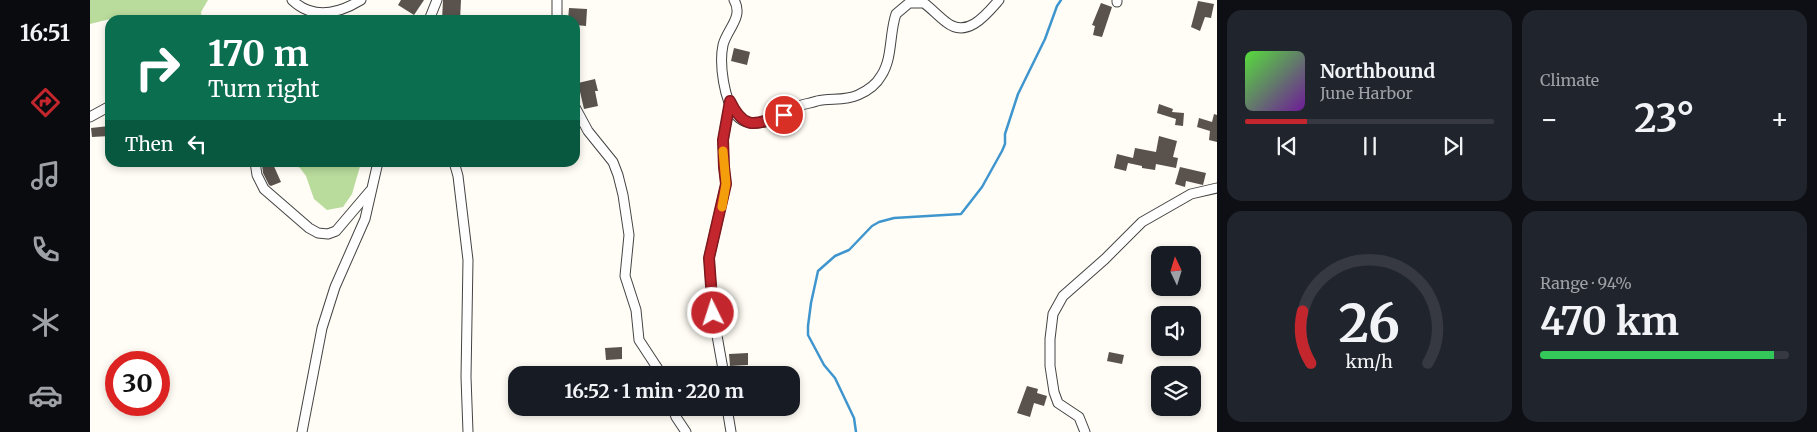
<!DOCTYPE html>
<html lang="en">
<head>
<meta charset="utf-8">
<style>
	body { margin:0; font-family:Merriweather,serif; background:#20242c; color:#f1f3f6; height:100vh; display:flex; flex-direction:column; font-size:19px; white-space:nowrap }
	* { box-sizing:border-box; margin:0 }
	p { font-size:16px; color:#9ea1a6 }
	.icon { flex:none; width:28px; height:28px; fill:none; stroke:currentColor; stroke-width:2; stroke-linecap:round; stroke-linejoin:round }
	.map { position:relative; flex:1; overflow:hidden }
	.details { display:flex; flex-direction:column; gap:10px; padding:10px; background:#0d0f14; width:600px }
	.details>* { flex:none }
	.top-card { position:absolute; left:15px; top:15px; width:475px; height:152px; border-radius:15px; box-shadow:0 2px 8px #0003; background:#0b6e4f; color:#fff; overflow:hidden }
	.needle { width:32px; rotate:356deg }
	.buttons { position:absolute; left:1061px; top:246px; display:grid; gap:10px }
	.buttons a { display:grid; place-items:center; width:50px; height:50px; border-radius:10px; background:#171b24; box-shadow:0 2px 8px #0003; font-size:25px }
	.speed { position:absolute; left:15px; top:351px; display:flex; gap:10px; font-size:25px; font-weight:700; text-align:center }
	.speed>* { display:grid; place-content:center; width:65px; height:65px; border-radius:50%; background:#171b24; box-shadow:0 2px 8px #0003; line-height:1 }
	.speed .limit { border:8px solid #d22; background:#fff; color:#111 }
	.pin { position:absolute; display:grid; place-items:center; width:42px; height:42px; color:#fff; margin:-21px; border:2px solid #fff; border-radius:50%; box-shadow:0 1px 5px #0007 }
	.me { position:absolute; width:55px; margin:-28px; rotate:356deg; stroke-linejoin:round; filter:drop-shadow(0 0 4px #0008) }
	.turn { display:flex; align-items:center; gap:18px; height:105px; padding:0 20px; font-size:22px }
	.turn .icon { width:65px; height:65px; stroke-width:2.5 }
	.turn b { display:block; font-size:35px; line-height:42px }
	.then { display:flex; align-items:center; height:48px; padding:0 20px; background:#0003; gap:10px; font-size:19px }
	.big { font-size:38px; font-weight:700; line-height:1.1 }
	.details .tile { flex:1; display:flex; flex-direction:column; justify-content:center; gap:8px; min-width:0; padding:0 18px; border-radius:15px; background:#20242c }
	.details .dial { align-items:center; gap:0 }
	.dial svg { height:130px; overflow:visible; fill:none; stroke:#363941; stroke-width:7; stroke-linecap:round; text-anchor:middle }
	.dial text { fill:#f1f3f6; stroke:none }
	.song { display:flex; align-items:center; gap:15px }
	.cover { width:60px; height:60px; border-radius:8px; background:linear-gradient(135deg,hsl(110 70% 55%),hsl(280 70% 35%)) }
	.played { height:5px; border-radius:2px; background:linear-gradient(90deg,#c4262e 25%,#363941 25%) }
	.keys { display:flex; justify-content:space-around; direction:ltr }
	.heat { display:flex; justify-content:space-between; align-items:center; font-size:28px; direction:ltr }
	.charge { height:8px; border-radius:4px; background:linear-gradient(90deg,#34c759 94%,#363941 0) }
	.details .tiles { flex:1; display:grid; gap:10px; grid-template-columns:repeat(2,1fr) }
	.trip { position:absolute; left:418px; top:366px; width:292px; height:50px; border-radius:15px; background:#171b24; box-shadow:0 2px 8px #0003; font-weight:700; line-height:50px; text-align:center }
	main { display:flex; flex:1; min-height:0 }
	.tab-bar { display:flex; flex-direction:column; width:90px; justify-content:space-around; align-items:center; background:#090b0e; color:#9ea1a6 }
	.tab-bar .icon { width:35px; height:35px }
	.tab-bar .selected { color:#c4262e }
	.tab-bar b { font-size:22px; color:#f1f3f6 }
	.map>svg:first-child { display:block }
	.forest { fill:#b9dc9c }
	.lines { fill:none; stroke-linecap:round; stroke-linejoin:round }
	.stream { stroke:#3f96cf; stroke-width:2.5 }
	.building { fill:#5a524d }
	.minor-casing { stroke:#444; stroke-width:11 }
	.minor { stroke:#fff; stroke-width:9 }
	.route-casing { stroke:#7f191e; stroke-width:12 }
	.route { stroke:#c4262e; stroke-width:9 }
	.slow { stroke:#f59e0b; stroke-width:9 }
</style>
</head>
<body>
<main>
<nav class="tab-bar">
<b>16:51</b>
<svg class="icon selected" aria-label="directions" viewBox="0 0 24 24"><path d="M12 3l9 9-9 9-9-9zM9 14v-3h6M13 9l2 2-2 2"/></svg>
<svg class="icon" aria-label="music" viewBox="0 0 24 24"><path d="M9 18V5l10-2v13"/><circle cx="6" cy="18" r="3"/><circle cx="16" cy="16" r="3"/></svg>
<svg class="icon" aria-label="phone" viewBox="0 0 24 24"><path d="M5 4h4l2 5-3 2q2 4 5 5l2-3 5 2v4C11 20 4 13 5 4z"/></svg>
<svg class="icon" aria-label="climate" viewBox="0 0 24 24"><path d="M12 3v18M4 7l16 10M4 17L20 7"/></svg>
<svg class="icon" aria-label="car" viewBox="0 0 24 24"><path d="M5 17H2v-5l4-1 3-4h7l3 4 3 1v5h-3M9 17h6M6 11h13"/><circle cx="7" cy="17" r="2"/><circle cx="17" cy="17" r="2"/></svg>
</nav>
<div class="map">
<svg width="1127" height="432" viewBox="0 0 1127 432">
	<rect width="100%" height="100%" fill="#fffdf5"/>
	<g class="forest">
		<polygon points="0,0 118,0 111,12 112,20 53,20 36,15 0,24"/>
		<polygon points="202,163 271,163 262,194 253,207 237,210 224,199 216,176 210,168"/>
	</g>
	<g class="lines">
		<polyline class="stream" points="766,432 764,418 745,378 734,365 718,335 718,326 721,303 728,271 745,256 759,250 782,226 789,222 804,218 871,214 892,187 912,151 915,144 915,134 928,94 955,39 967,6 971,0"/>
	</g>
	<g class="building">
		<polygon points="311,0 334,0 324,15 308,5"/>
		<polygon points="353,0 371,0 370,20 352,20"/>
		<polygon points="1108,1 1124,4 1121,18 1115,17 1110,31 1101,27"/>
		<polygon points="1011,3 1022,7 1012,37 1003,35 1005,26 1002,25"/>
		<polygon points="479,8 497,9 496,26 485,25 485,20 478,20"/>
		<polygon points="644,48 660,52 657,65 641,61"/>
		<polygon points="505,79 508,91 505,91 508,106 494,109 488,83"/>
		<polygon points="1069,104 1083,109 1082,112 1094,113 1093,126 1085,125 1086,119 1067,113"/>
		<polygon points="1124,114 1127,115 1127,142 1119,140 1120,131 1107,127 1109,118 1122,122"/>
		<polygon points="19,126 20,136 2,137 1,128"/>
		<polygon points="1069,136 1087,141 1083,157 1088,158 1086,168 1066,164 1065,170 1052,168 1052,166 1038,163 1036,171 1024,168 1027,154 1043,158 1045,148 1066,152"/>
		<polygon points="177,162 182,162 191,182 181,186 179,185 173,173 172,164"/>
		<polygon points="1090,167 1116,173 1113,185 1096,181 1095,187 1085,184"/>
		<polygon points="532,347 532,359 516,360 515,348"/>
		<polygon points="1019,352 1034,355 1032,364 1017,361"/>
		<polygon points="658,353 658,365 640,366 639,354"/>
		<polygon points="937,386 948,389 947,393 957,396 954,406 944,403 940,417 927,413"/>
	</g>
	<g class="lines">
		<defs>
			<g id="minor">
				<path d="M 202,0 C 223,20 248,14 271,0"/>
				<path d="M 644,0 C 654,17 637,29 633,45 C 629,64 634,100 646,115 C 651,121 659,124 666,123 C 682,123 695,113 708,106 C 714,104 721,103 727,101 C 740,98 755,101 768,95 C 777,91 786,85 791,76 C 803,58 799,34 806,14 L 819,3 L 834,3 C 842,9 848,16 856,22 C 877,39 896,15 909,0"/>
				<polyline points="1027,2 1027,0"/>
				<polyline points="339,20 347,0"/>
				<polyline points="467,20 467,0"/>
				<polyline points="485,107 498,131 523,162 528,175 533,195 539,235 535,276 546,310 549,340 572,375"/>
				<polyline points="0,117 20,106"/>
				<polyline points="165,162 167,175 174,189 219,228 228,233 238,234 246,231 280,191"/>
				<polyline points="364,162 368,176 378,260 376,377 378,432"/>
				<polyline points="634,375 623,313 619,258 636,184 634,167 633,140 640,102"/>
				<polyline points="583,408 586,417 596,432"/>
				<polyline points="637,408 641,432"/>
				<polyline points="212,432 232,328 245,287 275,219 288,162"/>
				<polyline points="995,432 989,417 968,403 964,392 960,366 960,339 963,314 973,296 1015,259 1052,222 1101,194 1127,188"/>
			</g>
		</defs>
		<use href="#minor" class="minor-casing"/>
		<use href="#minor" class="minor"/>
	</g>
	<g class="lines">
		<defs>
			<path id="route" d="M 623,313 L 619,258 L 636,184 L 634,167 L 633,140 L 640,101 C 655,132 666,124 694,115"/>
		</defs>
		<use href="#route" class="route-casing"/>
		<use href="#route" class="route"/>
		<polyline class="slow" points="632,207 636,184 633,151"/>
	</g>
</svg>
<div class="buttons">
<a><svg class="needle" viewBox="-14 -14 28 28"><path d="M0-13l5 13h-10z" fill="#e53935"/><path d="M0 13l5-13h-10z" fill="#9ea1a6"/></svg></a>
<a><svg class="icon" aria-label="sound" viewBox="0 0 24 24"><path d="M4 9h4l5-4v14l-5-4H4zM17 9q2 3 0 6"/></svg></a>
<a><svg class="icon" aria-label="layers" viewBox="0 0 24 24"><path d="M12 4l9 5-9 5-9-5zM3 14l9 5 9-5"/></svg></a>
</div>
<div class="speed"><div class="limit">30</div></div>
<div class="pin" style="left:694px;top:115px;background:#d93025"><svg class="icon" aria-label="arrive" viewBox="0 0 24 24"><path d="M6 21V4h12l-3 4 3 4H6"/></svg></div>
<svg class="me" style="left:623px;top:313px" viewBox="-20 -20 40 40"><circle r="17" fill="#c4262e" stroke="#fff" stroke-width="3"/><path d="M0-11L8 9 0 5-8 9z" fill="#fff"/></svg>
<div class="trip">16:52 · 1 min · 220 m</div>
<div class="top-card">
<div class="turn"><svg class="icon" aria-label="right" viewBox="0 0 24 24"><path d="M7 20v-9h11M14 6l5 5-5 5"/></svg><div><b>170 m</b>Turn right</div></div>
<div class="then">Then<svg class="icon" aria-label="left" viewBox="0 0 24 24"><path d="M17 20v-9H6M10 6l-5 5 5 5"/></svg></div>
</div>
</div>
<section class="details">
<div class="tiles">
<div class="tile">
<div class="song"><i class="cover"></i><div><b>Northbound</b><p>June Harbor</p></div></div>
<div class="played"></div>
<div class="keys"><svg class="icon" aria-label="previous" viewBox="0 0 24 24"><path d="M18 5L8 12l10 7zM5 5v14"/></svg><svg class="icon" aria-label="pause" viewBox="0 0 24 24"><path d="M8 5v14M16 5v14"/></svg><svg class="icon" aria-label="next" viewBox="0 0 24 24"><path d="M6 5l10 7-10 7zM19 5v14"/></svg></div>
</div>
<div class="tile"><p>Climate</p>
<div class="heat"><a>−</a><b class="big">23°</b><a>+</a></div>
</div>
<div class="tile dial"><svg viewBox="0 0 100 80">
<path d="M14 69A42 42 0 1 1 86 69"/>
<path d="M14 69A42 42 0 0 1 9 37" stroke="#c4262e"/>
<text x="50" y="56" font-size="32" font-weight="700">26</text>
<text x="50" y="72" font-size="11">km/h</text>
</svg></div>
<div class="tile"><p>Range · 94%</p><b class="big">470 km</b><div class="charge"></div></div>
</div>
</section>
</main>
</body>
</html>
